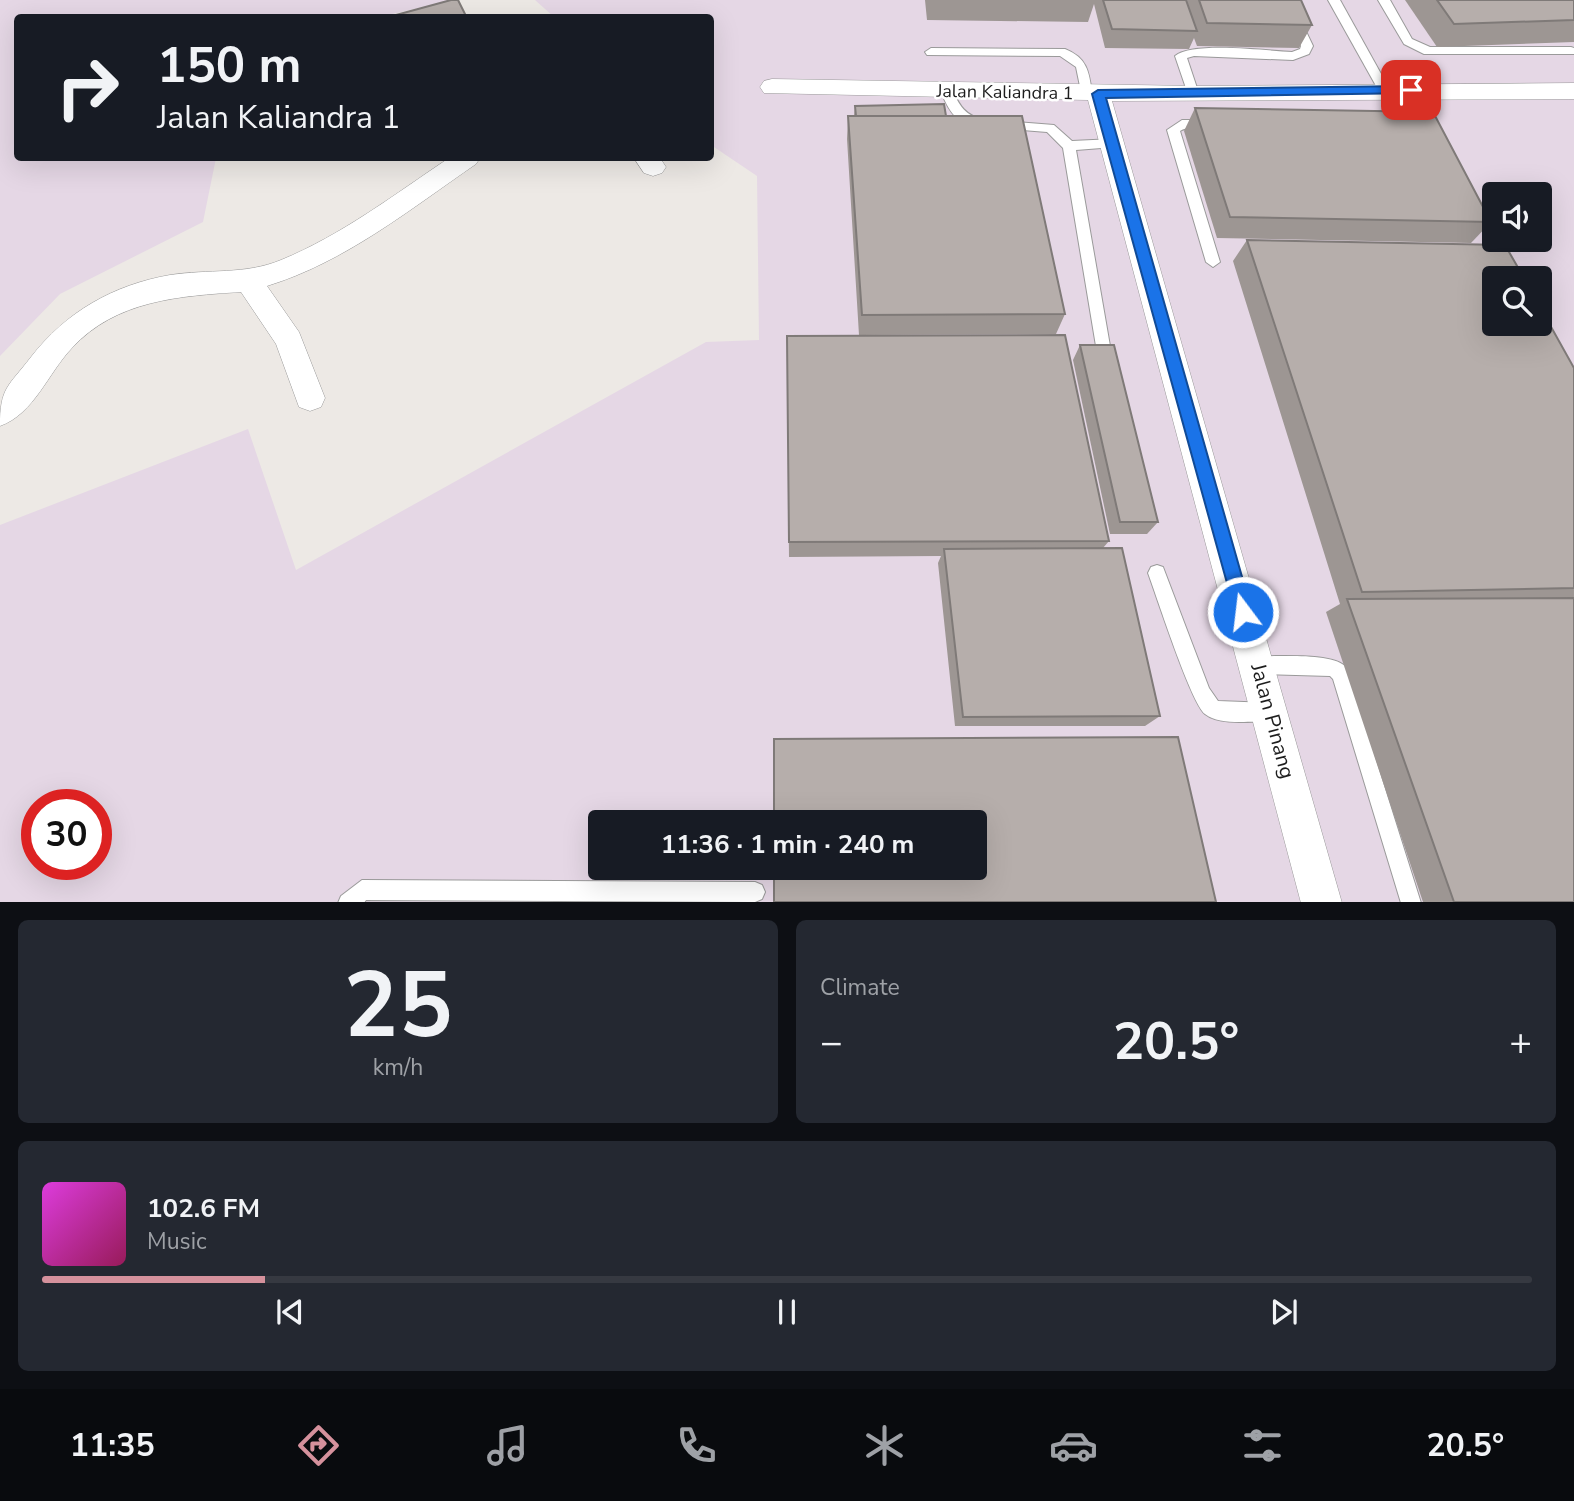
<!DOCTYPE html>
<html lang="en">
<head>
<meta charset="utf-8">
<style>
	body { margin:0; font-family:"Nunito Sans",sans-serif; background:#242831; color:#f1f3f6; height:100vh; display:flex; flex-direction:column; font-size:26px; white-space:nowrap }
	* { box-sizing:border-box; margin:0 }
	p { font-size:23px; color:#9ea1a6 }
	.icon { flex:none; width:38px; height:38px; fill:none; stroke:currentColor; stroke-width:2; stroke-linecap:round; stroke-linejoin:round }
	.map { position:relative; height:902px; overflow:hidden }
	.sheet { display:flex; flex-direction:column; gap:18px; padding:18px; background:#0d0f14; flex:1 }
	.sheet>* { flex:none }
	.hud { position:absolute; left:14px; top:14px; width:700px; height:147px; border-radius:7px; box-shadow:0 7px 28px #0002; background:#171b24; color:#f1f3f6; overflow:hidden }
	.tools { position:absolute; left:1482px; top:182px; display:grid; gap:14px }
	.tools a { display:grid; place-items:center; width:70px; height:70px; border-radius:7px; background:#171b24; box-shadow:0 7px 28px #0002; font-size:35px }
	.speed { position:absolute; left:21px; top:789px; display:flex; gap:14px; font-size:35px; font-weight:700; text-align:center }
	.speed>* { display:grid; place-content:center; width:91px; height:91px; border-radius:50%; background:#171b24; box-shadow:0 7px 28px #0002; line-height:1 }
	.speed .limit { border:10px solid #d22; background:#fff; color:#111 }
	.pin { position:absolute; display:grid; place-items:center; width:60px; height:60px; color:#fff; margin:-30px; border-radius:14px; box-shadow:0 4px 10px #0006 }
	.me { position:absolute; width:77px; margin:-38px; rotate:345deg; stroke-linejoin:round; filter:drop-shadow(0 0 5px #0008) }
	.turn { display:flex; align-items:center; gap:24px; height:147px; padding:0 28px; font-size:32px }
	.turn .icon { width:91px; height:91px; stroke-width:2.5 }
	.turn b { display:block; font-size:49px; line-height:60px }
	.big { font-size:52px; font-weight:700; line-height:1.1 }
	.sheet .widget { flex:1; display:flex; flex-direction:column; justify-content:center; gap:10px; min-width:0; padding:0 24px; border-radius:10px; background:#242831 }
	.sheet .dial { align-items:center; gap:0 }
	.dial b { font-size:91px; line-height:1 }
	.song { display:flex; align-items:center; gap:21px }
	.cover { width:84px; height:84px; border-radius:10px; background:linear-gradient(135deg,hsl(300 70% 55%),hsl(330 70% 35%)) }
	.played { height:7px; border-radius:4px; background:linear-gradient(90deg,#d5919c 15%,#363941 15%) }
	.keys { display:flex; justify-content:space-around; direction:ltr }
	.heat { display:flex; justify-content:space-between; align-items:center; font-size:38px; direction:ltr }
	.sheet .tiles { flex:1; display:grid; gap:18px; grid-template-columns:1fr 1fr }
	.widget:last-child { grid-column:span 2 }
	.trip { position:absolute; left:588px; top:810px; width:399px; height:70px; border-radius:7px; background:#171b24; box-shadow:0 7px 28px #0002; font-weight:700; line-height:70px; text-align:center }
	.dock { display:flex; height:112px; justify-content:space-around; align-items:center; background:#090b0e; color:#9ea1a6 }
	.dock .icon { width:49px; height:49px }
	.dock .on { color:#d5919c }
	.dock b { font-size:32px; color:#f1f3f6 }
	.map>svg:first-child { display:block }
	.industrial { fill:#e5d7e5; fill-rule:evenodd }
	.lines { fill:none; stroke-linecap:round; stroke-linejoin:round }
	.service-casing { stroke:#9a9a9a; stroke-width:2 }
	.minor-casing { stroke:#9a9a9a; stroke-width:1 }
	.service { fill:#fff; fill-rule:evenodd }
	.minor { fill:#fff; fill-rule:evenodd }
	.wall { fill:#9d9693 }
	.building { fill:#b6aeab; stroke:#7f7a78; stroke-width:2 }
	.route { fill:#1a73e8; stroke:#114b97; stroke-width:2 }
	.labels { text-anchor:middle; dominant-baseline:central; stroke-width:5; stroke-linejoin:round; paint-order:stroke }
	.far-street-label { font-size:18px; fill:#1d1d1d; stroke:#fff }
	.street-label { font-size:21px; fill:#1d1d1d; stroke:#fff }
</style>
</head>
<body>
<div class="map">
<svg width="1574" height="903" viewBox="0 0 1574 903">
	<rect width="100%" height="100%" fill="#ede9e5"/>
	<g class="industrial">
		<polygon points="0,0 456,0 374,18 18,18 18,158 216,158 203,222 60,294 0,356"/>
		<path d="M 535,0 L 1574,0 L 1574,902 L 0,903 L 0,525 L 248,429 L 296,570 L 706,342 L 759,340 L 757,176 L 711,145 L 710,18 L 554,17 ZM 1494,194 L 1540,194 L 1540,240 L 1494,240 ZM 1494,278 L 1540,278 L 1540,324 L 1494,324 ZM 37,805 L 96,805 L 96,864 L 37,864 ZM 600,822 L 975,822 L 975,868 L 600,868 Z"/>
	</g>
	<g class="lines">
		<defs>
			<g id="service">
				<path d="M 1279,0 L 1291,0 L 1313,46 L 1309,54 L 1293,60 L 1194,56 L 1187,58 L 1199,94 L 1193,98 L 1189,97 L 1175,56 C 1194,41 1266,51 1292,52 L 1300,49 L 1301,46 Z"/>
				<polygon points="1328,0 1340,0 1390,90 1388,93 1380,93"/>
				<polygon points="1378,0 1390,0 1412,39 1430,47 1571,47 1574,48 1574,54 1424,54 1404,44"/>
				<path d="M 931,48 L 1065,49 C 1087,58 1089,71 1092,93 L 1086,97 L 1082,96 L 1076,67 L 1060,56 L 927,55 L 925,52 Z"/>
				<path d="M 947,87 L 951,88 C 960,106 964,115 984,120 L 984,126 C 960,130 948,111 941,91 Z"/>
				<path d="M 1182,120 L 1209,120 L 1215,124 C 1206,133 1190,124 1180,131 L 1220,262 L 1213,267 L 1206,262 L 1167,130 Z"/>
				<polygon points="1002,121 1054,125 1072,141 1114,139 1120,143 1114,147 1076,150 1110,346 1108,350 1103,352 1096,346 1063,148 1047,132 998,128 996,125"/>
				<path d="M 1157,565 L 1163,567 L 1209,688 L 1218,701 L 1270,703 L 1277,705 L 1279,712 L 1277,719 L 1270,721 C 1252,721 1220,726 1205,714 C 1191,703 1157,597 1148,573 L 1151,567 Z"/>
				<path d="M 1258,656 C 1280,657 1334,652 1347,668 L 1421,903 L 1401,903 L 1333,679 L 1330,676 L 1258,674 L 1252,671 L 1249,665 L 1252,659 Z"/>
				<polygon points="362,880 755,882 762,885 765,892 762,899 755,902 366,900 364,903 338,903 341,896"/>
			</g>
			<g id="minor">
				<polygon points="772,79 1193,86 1574,83 1574,99 1112,101 1342,903 1301,903 1088,100 764,93 760,87 764,81"/>
				<path d="M 449,158 L 480,158 L 476,164 C 409,210 345,262 267,286 L 299,332 L 325,398 L 321,407 L 310,411 L 299,407 L 276,344 L 241,292 C 180,296 116,300 72,348 C 48,373 34,414 0,426 C 0,387 8,387 31,357 C 66,312 113,285 170,275 C 208,269 245,275 281,260 C 342,235 395,194 449,158 Z"/>
				<polygon points="634,158 660,158 666,167 662,173 653,176 644,173"/>
			</g>
		</defs>
		<use href="#service" class="service-casing"/>
		<use href="#minor" class="minor-casing"/>
		<use href="#service" class="service"/>
		<use href="#minor" class="minor"/>
	</g>
	<g class="wall">
		<polygon points="925,0 1301,0 1312,25 1299,48 1197,46 1194,38 1189,49 1105,48 1094,4 1088,22 927,20"/>
		<polygon points="1405,0 1574,0 1574,42 1437,47"/>
		<polygon points="855,106 946,116 1065,314 1056,334 859,335 847,139 848,116 854,116"/>
		<polygon points="1195,108 1491,222 1471,243 1217,238 1184,131"/>
		<polygon points="1247,240 1574,368 1574,902 1423,902 1326,612 1340,604 1233,261"/>
		<polygon points="787,336 1109,541 1103,548 1160,716 1145,726 955,726 938,563 941,556 789,557"/>
		<polygon points="1080,345 1158,522 1147,534 1110,534 1073,360"/>
	</g>
	<g class="building">
		<polygon points="451,0 458,0 467,18 385,18"/>
		<polygon points="1103,0 1186,0 1197,31 1112,29"/>
		<polygon points="1199,0 1301,0 1312,25 1207,23"/>
		<polygon points="1437,0 1574,0 1574,20 1454,24"/>
		<polygon points="944,104 946,116 856,116 855,106"/>
		<polygon points="1195,108 1433,112 1491,222 1230,217"/>
		<polygon points="848,116 1022,116 1065,314 862,315"/>
		<polygon points="1247,240 1505,245 1524,278 1494,278 1494,324 1540,324 1540,307 1574,368 1574,588 1362,592"/>
		<polygon points="1065,335 1109,541 789,542 787,336"/>
		<polygon points="1080,345 1114,345 1158,522 1120,522"/>
		<polygon points="1122,548 1160,716 963,717 944,549"/>
		<polygon points="1574,598 1574,902 1454,902 1347,599"/>
		<polygon points="1178,737 1216,902 774,902 774,868 975,868 975,822 774,822 774,739"/>
	</g>
	<polygon class="route" points="1411,86 1417,90 1415,93 1106,98 1252,612 1250,618 1243,621 1237,618 1235,612 1092,94 1098,90"/>
	<g class="labels">
		<g class="far-street-label">
			<text transform="translate(1005 92) rotate(1)">Jalan Kaliandra 1</text>
		</g>
		<g class="street-label">
			<text transform="translate(1273 721) rotate(75)">Jalan Pinang</text>
		</g>
	</g>
</svg>
<div class="tools">
<a><svg class="icon" aria-label="sound" viewBox="0 0 24 24"><path d="M4 9h4l5-4v14l-5-4H4zM17 9q2 3 0 6"/></svg></a>
<a><svg class="icon" aria-label="search" viewBox="0 0 24 24"><circle cx="10" cy="10" r="6"/><path d="M15 15l6 6"/></svg></a>
</div>
<div class="speed"><div class="limit">30</div></div>
<div class="pin" style="left:1411px;top:90px;background:#d93025"><svg class="icon" aria-label="arrive" viewBox="0 0 24 24"><path d="M6 21V4h12l-3 4 3 4H6"/></svg></div>
<svg class="me" style="left:1243px;top:612px" viewBox="-20 -20 40 40"><circle r="17" fill="#1a73e8" stroke="#fff" stroke-width="3"/><path d="M0-11L8 9 0 5-8 9z" fill="#fff"/></svg>
<div class="trip">11:36 · 1 min · 240 m</div>
<div class="hud">
<div class="turn"><svg class="icon" aria-label="right" viewBox="0 0 24 24"><path d="M7 20v-9h11M14 6l5 5-5 5"/></svg><div><b>150 m</b>Jalan Kaliandra 1</div></div>
</div>
</div>
<section class="sheet">
<div class="tiles">
<div class="widget dial"><b>25</b><p>km/h</p></div>
<div class="widget"><p>Climate</p>
<div class="heat"><a>−</a><b class="big">20.5°</b><a>+</a></div>
</div>
<div class="widget">
<div class="song"><i class="cover"></i><div><b>102.6 FM</b><p>Music</p></div></div>
<div class="played"></div>
<div class="keys"><svg class="icon" aria-label="previous" viewBox="0 0 24 24"><path d="M18 5L8 12l10 7zM5 5v14"/></svg><svg class="icon" aria-label="pause" viewBox="0 0 24 24"><path d="M8 5v14M16 5v14"/></svg><svg class="icon" aria-label="next" viewBox="0 0 24 24"><path d="M6 5l10 7-10 7zM19 5v14"/></svg></div>
</div>
</div>
</section>
<nav class="dock">
<b>11:35</b>
<svg class="icon on" aria-label="directions" viewBox="0 0 24 24"><path d="M12 3l9 9-9 9-9-9zM9 14v-3h6M13 9l2 2-2 2"/></svg>
<svg class="icon" aria-label="music" viewBox="0 0 24 24"><path d="M9 18V5l10-2v13"/><circle cx="6" cy="18" r="3"/><circle cx="16" cy="16" r="3"/></svg>
<svg class="icon" aria-label="phone" viewBox="0 0 24 24"><path d="M5 4h4l2 5-3 2q2 4 5 5l2-3 5 2v4C11 20 4 13 5 4z"/></svg>
<svg class="icon" aria-label="climate" viewBox="0 0 24 24"><path d="M12 3v18M4 7l16 10M4 17L20 7"/></svg>
<svg class="icon" aria-label="car" viewBox="0 0 24 24"><path d="M5 17H2v-5l4-1 3-4h7l3 4 3 1v5h-3M9 17h6M6 11h13"/><circle cx="7" cy="17" r="2"/><circle cx="17" cy="17" r="2"/></svg>
<svg class="icon" aria-label="filters" viewBox="0 0 24 24"><path d="M4 7h16M4 17h16"/><circle cx="9" cy="7" r="2"/><circle cx="15" cy="17" r="2"/></svg>
<b>20.5°</b>
</nav>
</body>
</html>
